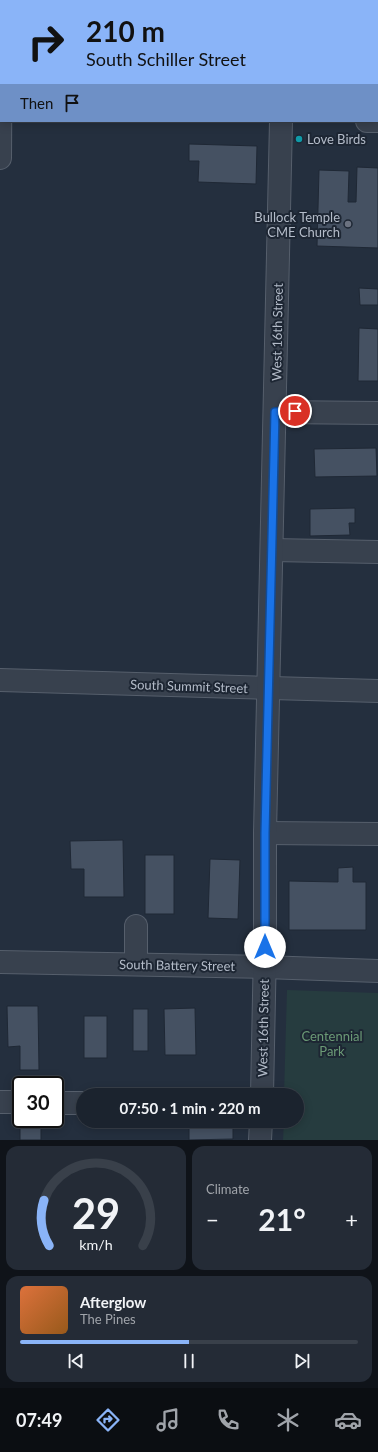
<!DOCTYPE html>
<html lang="en">
<head>
<meta charset="utf-8">
<style>
	body { margin:0; font-family:Lato,sans-serif; background:#242b36; color:#f1f3f6; height:100vh; display:flex; flex-direction:column; font-size:15px; white-space:nowrap }
	* { box-sizing:border-box; margin:0 }
	p { font-size:13px; color:#a0a4aa }
	.icon { flex:none; width:22px; height:22px; fill:none; stroke:currentColor; stroke-width:2; stroke-linecap:round; stroke-linejoin:round }
	.map { position:relative; height:1140px; overflow:hidden }
	.details { display:flex; flex-direction:column; gap:6px; padding:6px; background:#0f1319; flex:1 }
	.details>* { flex:none }
	.top-card { position:absolute; left:0px; top:0px; width:378px; height:122px; box-shadow:0 2px 10px #0003,0 0 0 1px #39404a; background:#8ab4f8; color:#111; overflow:hidden }
	.speed { position:absolute; left:12px; top:1076px; display:flex; gap:8px; font-size:20px; font-weight:700; text-align:center }
	.speed>* { display:grid; place-content:center; width:52px; height:52px; border-radius:50%; background:#1b232e; box-shadow:0 2px 10px #0003,0 0 0 1px #39404a; line-height:1 }
	.speed .limit { border:2px solid #111; border-radius:6px; background:#fff; color:#111 }
	.pin { position:absolute; display:grid; place-items:center; width:34px; height:34px; color:#fff; margin:-17px; border:2px solid #fff; border-radius:50%; box-shadow:0 1px 4px #0007 }
	.me { position:absolute; width:44px; margin:-22px; rotate:0deg; stroke-linejoin:round; filter:drop-shadow(0 0 3px #0008) }
	.turn { display:flex; align-items:center; gap:14px; height:84px; padding:0 20px; font-size:18px }
	.turn .icon { width:52px; height:52px; stroke-width:2.5 }
	.turn b { display:block; font-size:28px; line-height:34px }
	.then { display:flex; align-items:center; height:38px; padding:0 20px; background:#0003; gap:8px; font-size:15px }
	.big { font-size:30px; font-weight:700; line-height:1.1 }
	.details .tile { flex:1; display:flex; flex-direction:column; justify-content:center; gap:6px; min-width:0; padding:0 14px; border-radius:12px; background:#242b36 }
	.details .dial { align-items:center; gap:0 }
	.dial svg { height:104px; overflow:visible; fill:none; stroke:#39404a; stroke-width:7; stroke-linecap:round; text-anchor:middle }
	.dial text { fill:#f1f3f6; stroke:none }
	.song { display:flex; align-items:center; gap:12px }
	.cover { width:48px; height:48px; border-radius:6px; background:linear-gradient(135deg,hsl(20 70% 55%),hsl(30 70% 35%)) }
	.played { height:4px; border-radius:2px; background:linear-gradient(90deg,#8ab4f8 50%,#39404a 50%) }
	.keys { display:flex; justify-content:space-around; direction:ltr }
	.heat { display:flex; justify-content:space-between; align-items:center; font-size:22px; direction:ltr }
	.details .tiles { flex:1; display:grid; gap:6px; grid-template-columns:1fr 1fr }
	.tile:last-child { grid-column:span 2 }
	.trip { position:absolute; left:76px; top:1088px; width:228px; height:40px; border-radius:20px; background:#1b232e; box-shadow:0 2px 10px #0003,0 0 0 1px #39404a; font-weight:700; line-height:40px; text-align:center }
	.dock { display:flex; height:64px; justify-content:space-around; align-items:center; background:#0b0e12; color:#a0a4aa }
	.dock .icon { width:28px; height:28px }
	.dock .current { color:#8ab4f8 }
	.dock b { font-size:18px; color:#f1f3f6 }
	.map>svg:first-child { display:block }
	.green { fill:#263c3f }
	.building { fill:#455162; stroke:#1f2835 }
	.lines { fill:none; stroke-linecap:round; stroke-linejoin:round }
	.minor-casing { stroke:#565f6c; stroke-width:24 }
	.minor { stroke:#38414e; stroke-width:22 }
	.route-casing { stroke:#114b97; stroke-width:10 }
	.route { stroke:#1a73e8; stroke-width:7 }
	.culture-dot { fill:#0f9aa8; stroke:#1d2633; stroke-width:1.5 }
	.worship-dot { fill:#6b7280; stroke:#1d2633; stroke-width:1.5 }
	.labels { text-anchor:middle; dominant-baseline:central; stroke-width:4; stroke-linejoin:round; paint-order:stroke }
	.poi-label { font-size:13px; fill:#b4bcc9; stroke:#1d2633; text-anchor:start }
	.street-label { font-size:13px; fill:#b4bcc9; stroke:#1d2633 }
	.park-label { font-size:13px; fill:#6b9a76; stroke:#1d2633 }
</style>
</head>
<body>
<div class="map">
<svg width="378" height="1140" viewBox="0 0 378 1140">
	<rect width="100%" height="100%" fill="#242f3e"/>
	<polygon class="green" points="287,990 378,993 378,1140 283,1140 284,1121 297,1121 297,1095 284,1095"/>
	<g class="building">
		<polygon points="347,0 378,0 378,38 377,1"/>
		<polygon points="189,144 257,146 256,184 198,182 199,161 189,161"/>
		<polygon points="357,167 378,168 378,248 317,246 319,170 349,171 348,202 356,202"/>
		<polygon points="359,288 378,289 378,305 360,305"/>
		<polygon points="359,328 378,329 378,381 358,381"/>
		<polygon points="376,448 377,476 315,477 314,449"/>
		<polygon points="355,508 355,523 349,523 350,535 310,536 310,509"/>
		<polygon points="123,840 124,897 84,897 84,869 71,869 70,841"/>
		<rect x="145" y="855" width="29" height="59"/>
		<polygon points="210,859 240,860 238,919 208,918"/>
		<polygon points="353,867 353,882 366,882 366,930 289,930 289,881 338,882 338,868"/>
		<polygon points="7,1006 38,1006 39,1070 20,1070 20,1046 8,1047"/>
		<polygon points="195,1008 196,1055 165,1055 164,1009"/>
		<rect x="133" y="1009" width="15" height="42"/>
		<rect x="84" y="1016" width="23" height="42"/>
		<polygon points="189,1121 233,1121 233,1139 189,1140"/>
		<polygon points="20,1122 41,1123 41,1140 20,1140"/>
	</g>
	<g class="lines">
		<defs>
			<g id="minor">
				<polyline points="282,0 282,1"/>
				<polyline points="367,121 378,121"/>
				<polyline points="0,158 1,0"/>
				<polyline points="275,412 378,413"/>
				<polyline points="272,550 378,552"/>
				<polyline points="0,680 378,691"/>
				<polyline points="265,833 378,834"/>
				<polyline points="0,962 264,967 378,971"/>
				<polyline points="136,964 136,926"/>
				<polyline points="262,1095 265,947 265,833 281,121"/>
				<polyline points="0,1102 21,1102"/>
				<polyline points="55,1103 83,1103"/>
				<polyline points="260,1140 261,1121"/>
			</g>
		</defs>
		<use href="#minor" class="minor-casing"/>
		<use href="#minor" class="minor"/>
	</g>
	<g class="lines">
		<defs>
			<polyline id="route" points="265,947 265,833 275,412 295,411"/>
		</defs>
		<use href="#route" class="route-casing"/>
		<use href="#route" class="route"/>
	</g>
	<circle class="culture-dot" cx="299" cy="139" r="4"/>
	<circle class="worship-dot" cx="348" cy="224" r="4"/>
	<g class="labels">
		<g class="poi-label">
			<text x="307" y="139">Love Birds</text>
			<text x="340" y="217" text-anchor="end">Bullock Temple<tspan x="340" dy="15">CME Church</tspan></text>
		</g>
		<g class="street-label">
			<text transform="translate(277 332) rotate(-89)">West 16th Street</text>
			<text transform="translate(189 686) rotate(2)">South Summit Street</text>
			<text transform="translate(177 965) rotate(1)">South Battery Street</text>
			<text transform="translate(263 1028) rotate(-89)">West 16th Street</text>
		</g>
		<g class="park-label">
			<text x="332" y="1036">Centennial<tspan x="332" dy="15">Park</tspan></text>
		</g>
	</g>
</svg>
<div class="speed"><div class="limit">30</div></div>
<div class="pin" style="left:295px;top:411px;background:#d93025"><svg class="icon" aria-label="arrive" viewBox="0 0 24 24"><path d="M6 21V4h12l-3 4 3 4H6"/></svg></div>
<svg class="me" style="left:265px;top:947px" viewBox="-20 -20 40 40"><circle r="19" fill="#fff"/><path d="M0-13L10 11 0 6-10 11z" fill="#1a73e8"/></svg>
<div class="trip">07:50 · 1 min · 220 m</div>
<div class="top-card">
<div class="turn"><svg class="icon" aria-label="right" viewBox="0 0 24 24"><path d="M7 20v-9h11M14 6l5 5-5 5"/></svg><div><b>210 m</b>South Schiller Street</div></div>
<div class="then">Then<svg class="icon" aria-label="arrive" viewBox="0 0 24 24"><path d="M6 21V4h12l-3 4 3 4H6"/></svg></div>
</div>
</div>
<section class="details">
<div class="tiles">
<div class="tile dial"><svg viewBox="0 0 100 80">
<path d="M14 69A42 42 0 1 1 86 69"/>
<path d="M14 69A42 42 0 0 1 10 34" stroke="#8ab4f8"/>
<text x="50" y="56" font-size="32" font-weight="700">29</text>
<text x="50" y="72" font-size="11">km/h</text>
</svg></div>
<div class="tile"><p>Climate</p>
<div class="heat"><a>−</a><b class="big">21°</b><a>+</a></div>
</div>
<div class="tile">
<div class="song"><i class="cover"></i><div><b>Afterglow</b><p>The Pines</p></div></div>
<div class="played"></div>
<div class="keys"><svg class="icon" aria-label="previous" viewBox="0 0 24 24"><path d="M18 5L8 12l10 7zM5 5v14"/></svg><svg class="icon" aria-label="pause" viewBox="0 0 24 24"><path d="M8 5v14M16 5v14"/></svg><svg class="icon" aria-label="next" viewBox="0 0 24 24"><path d="M6 5l10 7-10 7zM19 5v14"/></svg></div>
</div>
</div>
</section>
<nav class="dock">
<b>07:49</b>
<svg class="icon current" aria-label="directions" viewBox="0 0 24 24"><path d="M12 3l9 9-9 9-9-9zM9 14v-3h6M13 9l2 2-2 2"/></svg>
<svg class="icon" aria-label="music" viewBox="0 0 24 24"><path d="M9 18V5l10-2v13"/><circle cx="6" cy="18" r="3"/><circle cx="16" cy="16" r="3"/></svg>
<svg class="icon" aria-label="phone" viewBox="0 0 24 24"><path d="M5 4h4l2 5-3 2q2 4 5 5l2-3 5 2v4C11 20 4 13 5 4z"/></svg>
<svg class="icon" aria-label="climate" viewBox="0 0 24 24"><path d="M12 3v18M4 7l16 10M4 17L20 7"/></svg>
<svg class="icon" aria-label="car" viewBox="0 0 24 24"><path d="M5 17H2v-5l4-1 3-4h7l3 4 3 1v5h-3M9 17h6M6 11h13"/><circle cx="7" cy="17" r="2"/><circle cx="17" cy="17" r="2"/></svg>
</nav>
</body>
</html>
